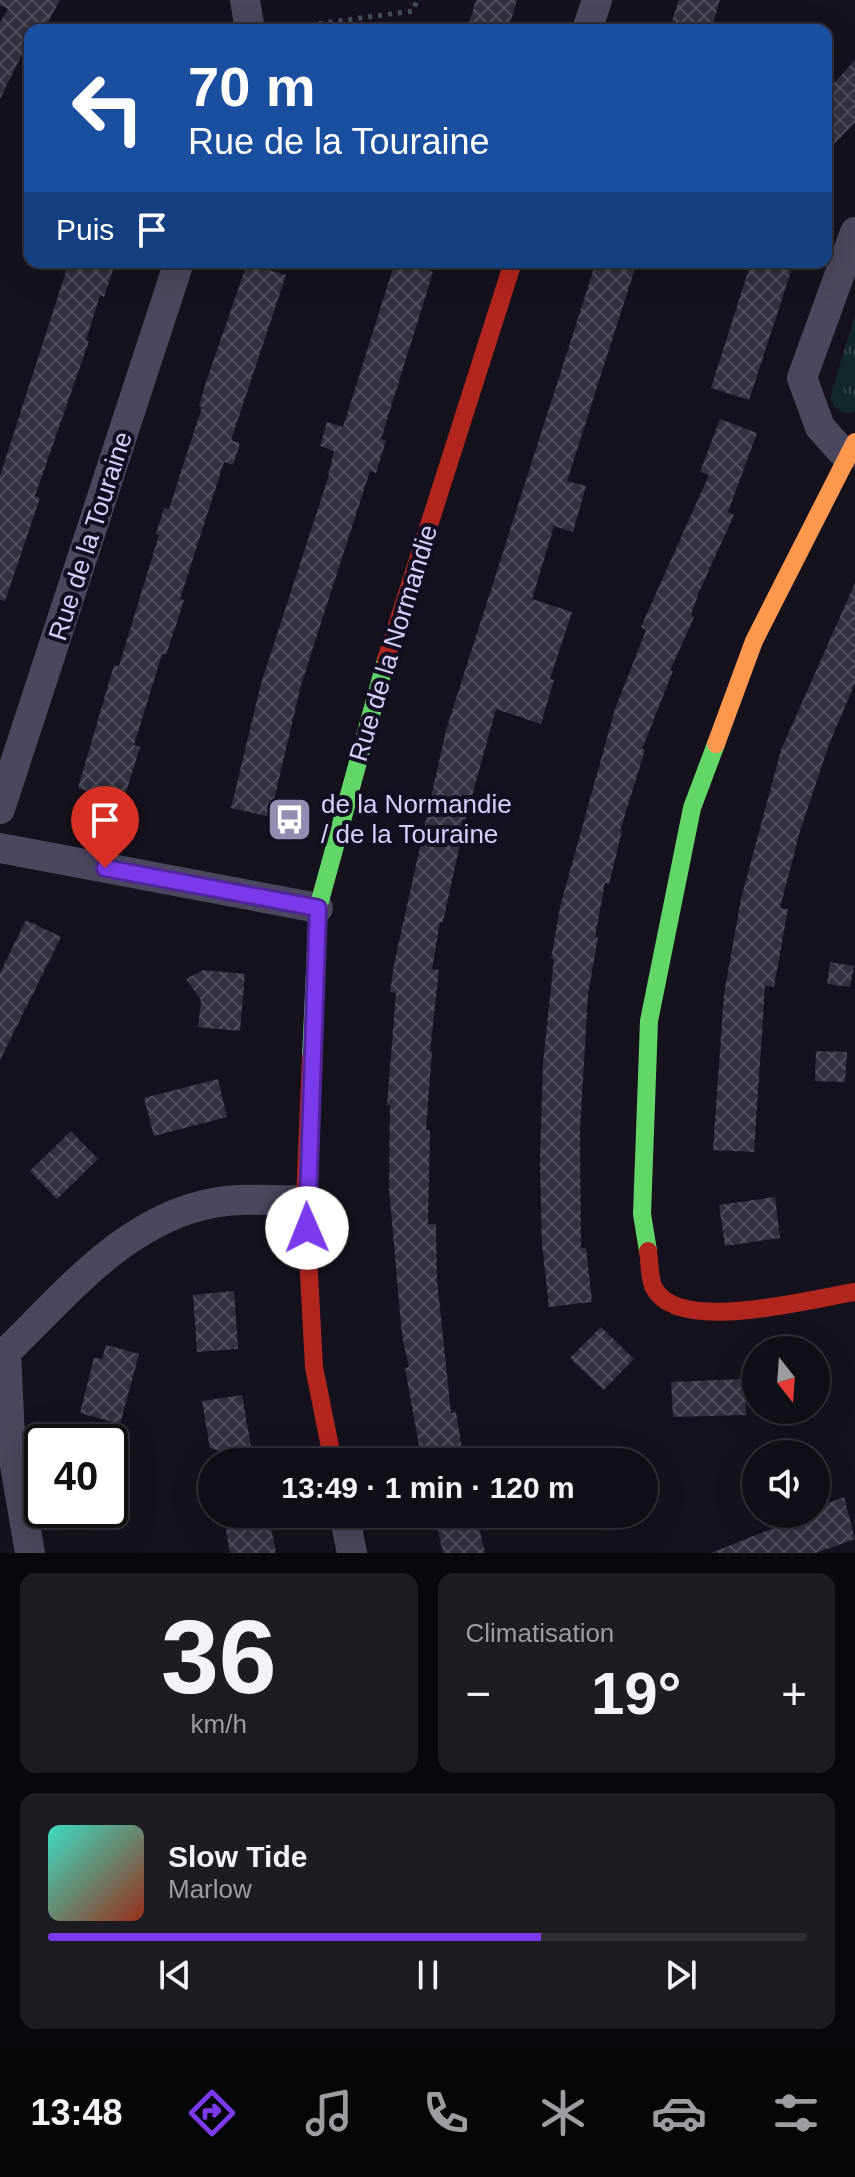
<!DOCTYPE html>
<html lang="fr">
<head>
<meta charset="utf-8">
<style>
	body { margin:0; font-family:Helvetica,sans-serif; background:#1e1c23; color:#f1f3f6; height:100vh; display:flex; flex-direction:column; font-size:30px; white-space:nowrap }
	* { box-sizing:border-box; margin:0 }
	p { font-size:26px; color:#9c9ca1 }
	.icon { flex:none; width:44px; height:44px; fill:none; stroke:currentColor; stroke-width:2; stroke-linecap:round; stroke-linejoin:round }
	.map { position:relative; height:1553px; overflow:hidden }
	.panel { display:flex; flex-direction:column; gap:20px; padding:20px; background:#09080c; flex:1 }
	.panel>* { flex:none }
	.top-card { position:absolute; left:24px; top:24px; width:808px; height:244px; border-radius:16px; box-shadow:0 8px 32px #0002,0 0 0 2px #302e35; background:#1a4fa0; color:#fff; overflow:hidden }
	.needle { width:52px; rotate:163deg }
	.buttons { position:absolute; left:742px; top:1336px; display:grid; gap:16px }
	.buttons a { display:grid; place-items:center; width:88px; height:88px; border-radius:50%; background:#100e16; box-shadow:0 8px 32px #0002,0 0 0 2px #302e35; font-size:40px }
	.speed { position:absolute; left:24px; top:1424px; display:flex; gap:16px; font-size:40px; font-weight:700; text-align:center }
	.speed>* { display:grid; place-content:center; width:104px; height:104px; border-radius:50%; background:#100e16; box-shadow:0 8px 32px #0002,0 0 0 2px #302e35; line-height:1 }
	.speed .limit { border:4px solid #111; border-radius:12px; background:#fff; color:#111 }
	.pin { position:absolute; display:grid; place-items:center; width:68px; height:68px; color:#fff; margin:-82px -34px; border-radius:50% 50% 50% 0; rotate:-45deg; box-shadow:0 0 8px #0007 }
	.pin .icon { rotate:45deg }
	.me { position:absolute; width:88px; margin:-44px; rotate:359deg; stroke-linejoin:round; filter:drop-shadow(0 0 6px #0008) }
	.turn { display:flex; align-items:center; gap:28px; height:168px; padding:0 32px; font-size:36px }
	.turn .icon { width:104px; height:104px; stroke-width:2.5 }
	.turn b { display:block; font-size:56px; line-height:68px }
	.then { display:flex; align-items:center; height:76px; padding:0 32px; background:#0003; gap:16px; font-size:30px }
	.big { font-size:60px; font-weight:700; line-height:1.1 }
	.panel .card { flex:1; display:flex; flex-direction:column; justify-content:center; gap:12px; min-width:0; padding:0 28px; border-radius:16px; background:#1e1c23 }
	.panel .dial { align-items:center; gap:0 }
	.dial b { font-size:104px; line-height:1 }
	.song { display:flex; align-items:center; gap:24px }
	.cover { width:96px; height:96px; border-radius:12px; background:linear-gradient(135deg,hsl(170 70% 55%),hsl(10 70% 35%)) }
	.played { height:8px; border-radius:4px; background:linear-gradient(90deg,#7c3aed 65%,#302e35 65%) }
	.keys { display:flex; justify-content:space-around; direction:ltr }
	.heat { display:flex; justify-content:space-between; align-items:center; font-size:44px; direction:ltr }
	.panel .tiles { flex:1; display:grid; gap:20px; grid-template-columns:1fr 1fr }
	.card:last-child { grid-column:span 2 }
	.trip { position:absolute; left:198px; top:1448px; width:460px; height:80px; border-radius:40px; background:#100e16; box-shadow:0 8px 32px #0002,0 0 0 2px #302e35; font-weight:700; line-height:80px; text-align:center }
	.tab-bar { display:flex; height:128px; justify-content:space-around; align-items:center; background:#060609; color:#9c9ca1 }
	.tab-bar .icon { width:56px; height:56px }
	.tab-bar .on { color:#7c3aed }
	.tab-bar b { font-size:36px; color:#f1f3f6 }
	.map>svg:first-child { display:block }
	.grass { fill:url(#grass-tufts) }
	.building { fill:url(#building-cross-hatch) }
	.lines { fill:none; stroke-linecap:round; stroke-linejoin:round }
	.path { stroke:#45505e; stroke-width:5; stroke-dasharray:4 6; stroke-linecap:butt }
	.street { stroke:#4a475e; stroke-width:30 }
	.fast { stroke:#63d668; stroke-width:18 }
	.slow { stroke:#ff974d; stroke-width:18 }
	.jam { stroke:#b3261e; stroke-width:18 }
	.route-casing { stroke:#51269a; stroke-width:20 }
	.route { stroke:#7c3aed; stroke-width:14 }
	.labels { text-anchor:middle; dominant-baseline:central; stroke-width:8; stroke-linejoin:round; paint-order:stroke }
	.street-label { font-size:26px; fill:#d8cffe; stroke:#130e22 }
	.poi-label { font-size:26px; fill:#d8cffe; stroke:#130e22; text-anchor:start }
</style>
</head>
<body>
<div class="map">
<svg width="855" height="1553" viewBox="0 0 855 1553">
	<defs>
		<pattern id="grass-tufts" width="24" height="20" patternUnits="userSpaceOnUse" patternTransform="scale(2)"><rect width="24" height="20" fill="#12272a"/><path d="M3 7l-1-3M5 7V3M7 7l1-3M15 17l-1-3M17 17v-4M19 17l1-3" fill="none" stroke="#34454a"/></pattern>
		<pattern id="building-cross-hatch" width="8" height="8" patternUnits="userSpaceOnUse" patternTransform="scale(2)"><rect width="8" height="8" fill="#33303f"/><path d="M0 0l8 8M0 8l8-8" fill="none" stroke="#504d5c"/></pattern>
	</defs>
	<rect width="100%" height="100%" fill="#15121d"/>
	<polygon class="grass" points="855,315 855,411 848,414 836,409 830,398"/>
	<g class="building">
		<polygon points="0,0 60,0 44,29 36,25 30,30 30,38 0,99 0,22 8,9 0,5"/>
		<polygon points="476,0 517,0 508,30 467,30"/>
		<polygon points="679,0 720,0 711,30 672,21"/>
		<polygon points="855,60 855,122 826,153 826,92"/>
		<polygon points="69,262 100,262 114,267 104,297 100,295 86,340 89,341 35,496 40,498 21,554 5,601 0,600 0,476"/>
		<polygon points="395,262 433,272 381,439 386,440 376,473 370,471 301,685 270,817 231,808 261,684 327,481 334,451 320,446 327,422 343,427"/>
		<polygon points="596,262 637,262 567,481 586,486 573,532 554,526 532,599 572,612 550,679 554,680 541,724 496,709 465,821 443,922 440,922 432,969 439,970 430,1051 432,1051 426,1130 430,1130 428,1224 436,1224 437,1280 451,1413 456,1412 464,1462 422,1462 405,1368 409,1367 402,1336 389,1188 390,1105 387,1105 396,993 390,992 394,964 446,730"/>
		<polygon points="751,262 773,262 792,268 749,400 711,388"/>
		<polygon points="247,264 286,275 231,440 240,443 233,465 224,462 180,599 184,600 177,622 166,655 162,654 134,745 140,747 123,802 78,788 114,665 119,666 159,535 156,534 164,508 169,509 202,407 199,406 207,379"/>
		<polygon points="720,419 757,433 728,512 734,515 699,592 691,615 694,617 670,671 673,671 642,749 645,750 620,831 622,831 609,884 605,883 595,937 598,937 588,994 580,1130 581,1248 586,1248 592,1302 549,1307 542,1244 540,1162 543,1063 554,959 551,959 560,907 615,709 646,630 641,627 709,475 700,472"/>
		<polygon points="855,583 855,683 828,747 800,831 780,908 788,909 774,987 765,986 754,1152 713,1150 724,994 741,899 781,750"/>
		<polygon points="26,920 61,937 0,1060 0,973"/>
		<polygon points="830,962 854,966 850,987 827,984"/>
		<polygon points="203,970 245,974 240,1031 198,1027 201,1000 186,979"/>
		<polygon points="816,1051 847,1052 845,1082 815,1081"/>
		<polygon points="218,1079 227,1117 154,1136 144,1098"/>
		<polygon points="71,1131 98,1159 57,1199 30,1171"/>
		<polygon points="775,1197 780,1238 725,1246 719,1205"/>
		<polygon points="234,1291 238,1349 197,1352 193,1295"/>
		<polygon points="601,1327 634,1359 604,1390 570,1358"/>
		<polygon points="106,1345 139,1354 120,1424 80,1413 94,1358 102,1359"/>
		<polygon points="745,1379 746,1415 673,1417 671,1382"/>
		<polygon points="242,1395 252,1452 236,1455 210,1448 202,1401"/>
		<polygon points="844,1497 855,1539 816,1553 711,1553 793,1520 791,1516 816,1514 816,1508"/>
		<polygon points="223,1514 264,1514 266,1521 270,1521 276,1553 230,1553"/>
		<polygon points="434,1514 476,1514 485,1553 443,1553"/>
	</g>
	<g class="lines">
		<polyline class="path" points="279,29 413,11 417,0"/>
		<g class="street">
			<polyline points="245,0 250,30"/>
			<polyline points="587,30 597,0"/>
			<polyline points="845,455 820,427 802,378 855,232"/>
			<polyline points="0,809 179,262"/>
			<polyline points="0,848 318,908"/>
			<polyline points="6,1353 10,1436 30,1553"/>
			<path d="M 0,1358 C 64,1297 123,1220 213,1203 C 242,1197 276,1201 305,1200"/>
			<polyline points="344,1514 352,1553"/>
		</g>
		<g class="fast">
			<polyline points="311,1057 318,908 386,660"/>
			<polyline points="648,1251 642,1214 649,1021 692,808 716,744"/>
		</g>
		<polyline class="slow" points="716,744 754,641 855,442"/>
		<g class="jam">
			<polyline points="386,660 513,262"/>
			<polyline points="311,1057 305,1200 314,1367 333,1462"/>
			<path d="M 648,1251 C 650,1262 649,1279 654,1288 C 678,1335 811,1299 855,1292"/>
		</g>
	</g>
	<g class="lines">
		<defs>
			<polyline id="route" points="105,868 318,908 307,1228"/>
		</defs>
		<use href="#route" class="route-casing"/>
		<use href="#route" class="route"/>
	</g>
	<defs>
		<symbol id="bus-square" viewBox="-11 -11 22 22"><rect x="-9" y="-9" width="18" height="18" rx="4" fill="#948daf" stroke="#130e22"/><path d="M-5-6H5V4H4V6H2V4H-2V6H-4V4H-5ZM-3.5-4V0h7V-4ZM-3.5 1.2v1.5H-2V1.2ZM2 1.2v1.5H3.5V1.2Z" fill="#fff"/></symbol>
	</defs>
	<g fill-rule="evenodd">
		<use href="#bus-square" x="264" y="794" width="51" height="51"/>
	</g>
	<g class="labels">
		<g class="street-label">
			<text transform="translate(90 536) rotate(-72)">Rue de la Touraine</text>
			<text transform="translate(393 643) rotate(-73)">Rue de la Normandie</text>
		</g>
		<g class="poi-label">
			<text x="321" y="804">de la Normandie<tspan x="321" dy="30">/ de la Touraine</tspan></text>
		</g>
	</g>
</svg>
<div class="buttons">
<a><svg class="needle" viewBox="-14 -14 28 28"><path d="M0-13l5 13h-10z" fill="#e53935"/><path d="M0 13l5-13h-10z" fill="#9c9ca1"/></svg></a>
<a><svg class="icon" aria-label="sound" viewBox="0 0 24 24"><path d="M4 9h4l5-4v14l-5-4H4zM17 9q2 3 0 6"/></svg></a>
</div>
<div class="speed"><div class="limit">40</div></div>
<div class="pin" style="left:105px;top:868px;background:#d93025"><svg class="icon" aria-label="arrive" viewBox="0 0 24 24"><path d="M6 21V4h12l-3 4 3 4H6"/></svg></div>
<svg class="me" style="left:307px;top:1228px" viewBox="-20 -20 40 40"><circle r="19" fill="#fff"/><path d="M0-13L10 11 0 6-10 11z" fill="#7c3aed"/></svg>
<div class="trip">13:49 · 1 min · 120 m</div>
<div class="top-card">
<div class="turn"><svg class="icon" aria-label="left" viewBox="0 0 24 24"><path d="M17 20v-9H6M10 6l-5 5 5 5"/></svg><div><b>70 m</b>Rue de la Touraine</div></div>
<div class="then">Puis<svg class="icon" aria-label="arrive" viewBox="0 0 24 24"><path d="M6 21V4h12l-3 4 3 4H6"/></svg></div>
</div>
</div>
<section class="panel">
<div class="tiles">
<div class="card dial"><b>36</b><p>km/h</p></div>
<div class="card"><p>Climatisation</p>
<div class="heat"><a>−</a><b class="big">19°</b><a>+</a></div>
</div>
<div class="card">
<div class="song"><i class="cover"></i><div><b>Slow Tide</b><p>Marlow</p></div></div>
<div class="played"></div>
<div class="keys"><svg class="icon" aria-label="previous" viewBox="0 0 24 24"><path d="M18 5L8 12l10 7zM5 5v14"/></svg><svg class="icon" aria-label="pause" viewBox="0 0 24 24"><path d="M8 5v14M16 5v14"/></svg><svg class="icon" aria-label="next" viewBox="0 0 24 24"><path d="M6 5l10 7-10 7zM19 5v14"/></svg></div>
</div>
</div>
</section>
<nav class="tab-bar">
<b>13:48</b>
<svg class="icon on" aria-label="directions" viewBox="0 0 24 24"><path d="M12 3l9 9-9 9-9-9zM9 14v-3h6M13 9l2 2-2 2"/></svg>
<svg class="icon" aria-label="music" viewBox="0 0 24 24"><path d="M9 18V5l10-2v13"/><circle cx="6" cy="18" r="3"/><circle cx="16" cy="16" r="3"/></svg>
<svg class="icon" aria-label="phone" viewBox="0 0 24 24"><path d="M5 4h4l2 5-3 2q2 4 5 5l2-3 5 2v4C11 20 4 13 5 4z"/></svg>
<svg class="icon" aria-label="climate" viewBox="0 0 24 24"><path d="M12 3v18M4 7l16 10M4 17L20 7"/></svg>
<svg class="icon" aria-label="car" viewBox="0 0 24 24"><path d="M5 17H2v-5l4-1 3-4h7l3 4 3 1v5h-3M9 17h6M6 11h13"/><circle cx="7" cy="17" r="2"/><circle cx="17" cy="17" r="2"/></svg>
<svg class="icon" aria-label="filters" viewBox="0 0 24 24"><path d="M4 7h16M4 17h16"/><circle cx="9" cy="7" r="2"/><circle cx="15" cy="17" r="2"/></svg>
</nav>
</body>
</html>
